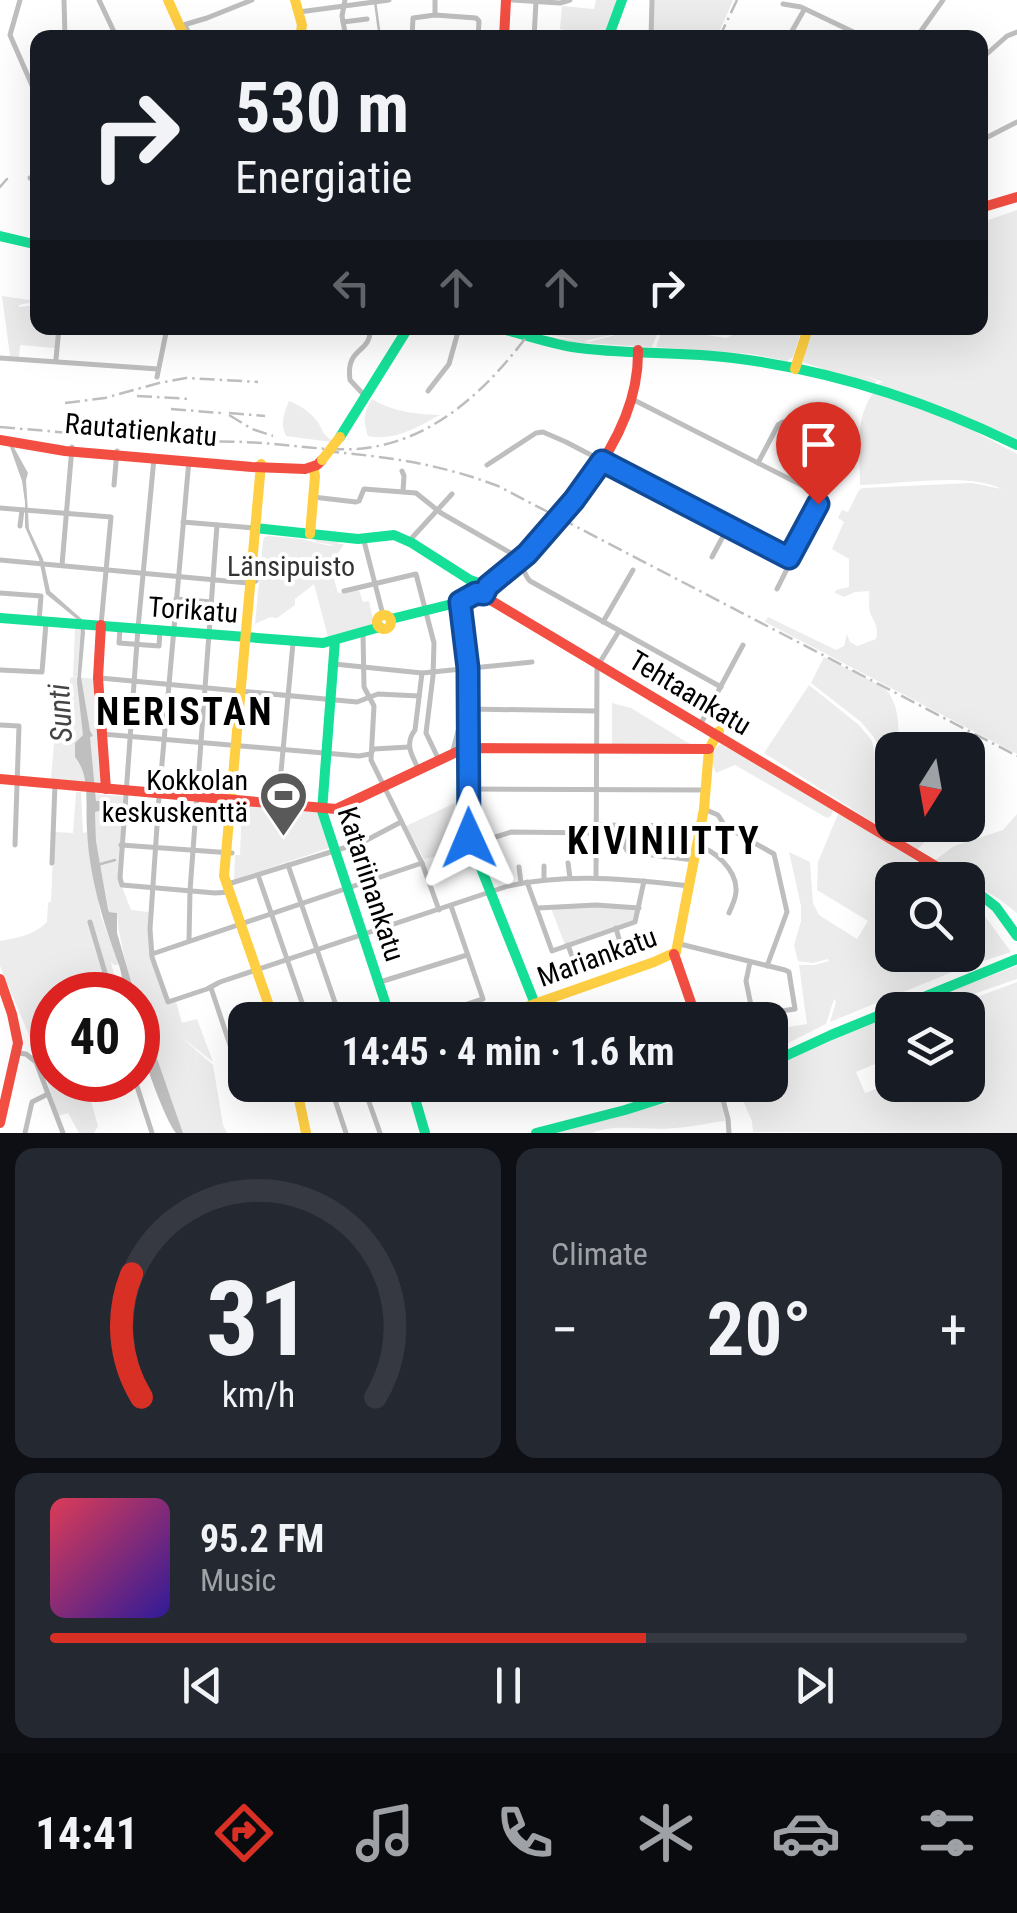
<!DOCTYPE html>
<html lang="en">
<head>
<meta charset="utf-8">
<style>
	body { margin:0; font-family:"Roboto Condensed",sans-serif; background:#242831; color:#f1f3f6; height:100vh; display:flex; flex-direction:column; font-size:38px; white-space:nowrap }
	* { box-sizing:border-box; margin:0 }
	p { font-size:32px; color:#9ea1a6 }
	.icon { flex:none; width:55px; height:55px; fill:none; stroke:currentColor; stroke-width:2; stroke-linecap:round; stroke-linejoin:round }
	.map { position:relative; height:1133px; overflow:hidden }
	.drawer { display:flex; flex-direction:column; gap:15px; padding:15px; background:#0d0f14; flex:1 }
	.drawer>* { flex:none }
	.hud { position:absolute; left:30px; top:30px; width:958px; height:305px; border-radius:20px; box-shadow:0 10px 40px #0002; background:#171b24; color:#f1f3f6; overflow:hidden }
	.needle { width:65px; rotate:191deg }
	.tools { position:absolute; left:875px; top:732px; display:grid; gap:20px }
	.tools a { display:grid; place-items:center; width:110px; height:110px; border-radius:20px; background:#171b24; box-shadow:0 10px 40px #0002; font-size:50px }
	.speed { position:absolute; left:30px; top:972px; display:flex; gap:20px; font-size:50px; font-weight:700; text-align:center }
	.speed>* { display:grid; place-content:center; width:130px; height:130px; border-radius:50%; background:#171b24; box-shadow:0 10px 40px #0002; line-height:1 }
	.speed .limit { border:15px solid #d22; background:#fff; color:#111 }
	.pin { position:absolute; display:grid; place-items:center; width:85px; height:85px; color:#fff; margin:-102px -42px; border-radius:50% 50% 50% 0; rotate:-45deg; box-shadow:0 0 10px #0007 }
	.pin .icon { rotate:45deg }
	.me { position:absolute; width:110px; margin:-55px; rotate:359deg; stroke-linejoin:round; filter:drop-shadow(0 0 8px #0008) }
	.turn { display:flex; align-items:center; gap:35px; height:210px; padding:0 40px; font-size:45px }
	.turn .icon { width:130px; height:130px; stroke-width:2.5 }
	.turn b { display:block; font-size:70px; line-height:85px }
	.lanes { display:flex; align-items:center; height:95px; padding:0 40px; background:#0003; justify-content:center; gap:50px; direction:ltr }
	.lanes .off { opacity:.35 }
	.big { font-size:75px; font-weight:700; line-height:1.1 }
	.drawer .card { flex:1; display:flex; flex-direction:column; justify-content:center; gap:15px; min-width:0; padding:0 35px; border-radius:20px; background:#242831 }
	.drawer .dial { align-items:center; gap:0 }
	.dial svg { height:260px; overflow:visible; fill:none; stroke:#363941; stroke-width:7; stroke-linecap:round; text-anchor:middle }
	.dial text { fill:#f1f3f6; stroke:none }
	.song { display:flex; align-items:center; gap:30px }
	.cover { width:120px; height:120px; border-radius:15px; background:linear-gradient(135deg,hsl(350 70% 55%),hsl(250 70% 35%)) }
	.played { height:10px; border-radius:5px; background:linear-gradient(90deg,#d93025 65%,#363941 65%) }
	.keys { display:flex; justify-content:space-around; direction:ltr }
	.heat { display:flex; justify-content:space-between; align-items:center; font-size:55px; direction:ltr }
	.drawer .tiles { flex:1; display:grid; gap:15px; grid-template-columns:1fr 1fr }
	.card:last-child { grid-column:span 2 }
	.trip { position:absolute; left:228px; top:1002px; width:560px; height:100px; border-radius:20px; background:#171b24; box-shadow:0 10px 40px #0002; font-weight:700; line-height:100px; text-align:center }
	.menu { display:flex; height:160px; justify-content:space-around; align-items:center; background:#090b0e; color:#9ea1a6 }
	.menu .icon { width:70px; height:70px }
	.menu .current { color:#d93025 }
	.menu b { font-size:45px; color:#f1f3f6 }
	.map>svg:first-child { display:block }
	.green { fill:#ececec }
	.water { fill:#bfbfbf }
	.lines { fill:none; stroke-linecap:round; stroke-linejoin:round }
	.stream { stroke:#bfbfbf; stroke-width:2.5 }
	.street { stroke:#bebebe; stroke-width:5 }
	.fast { stroke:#16e098; stroke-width:10 }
	.slow { stroke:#ffcf43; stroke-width:10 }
	.jam { stroke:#f24e42; stroke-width:10 }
	.rail { stroke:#bebebe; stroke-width:2.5; stroke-dasharray:15 5 2.5 5; stroke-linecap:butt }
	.slow-bridge { stroke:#ffcf43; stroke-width:10 }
	.route-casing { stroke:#114b97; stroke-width:25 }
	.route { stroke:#1a73e8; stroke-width:18 }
	.labels { text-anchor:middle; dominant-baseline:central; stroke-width:8; stroke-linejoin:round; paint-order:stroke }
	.street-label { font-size:28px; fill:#000; stroke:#fff }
	.park-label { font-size:28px; fill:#333; stroke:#fff }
	.poi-label { font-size:28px; fill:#000; stroke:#fff; text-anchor:end }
	.water-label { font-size:30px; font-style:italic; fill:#444; stroke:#fff }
	.district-label { font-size:38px; font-weight:bold; letter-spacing:2.5px; fill:#000; stroke:#fff }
</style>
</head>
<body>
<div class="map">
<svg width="1017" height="1133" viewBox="0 0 1017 1133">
	<rect width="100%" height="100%" fill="#fff"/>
	<g class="green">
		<polygon points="596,0 618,0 605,37 564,37 565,30 560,29 562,6 594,9"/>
		<polygon points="653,0 733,0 717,37 672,37 657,33 655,37 652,38"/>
		<polygon points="1017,210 1017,439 981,423 1017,444 958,416 876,388 879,383 883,382 864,375 877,381 873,387 803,362 810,328 980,328 980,223"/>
		<polygon points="2,296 37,301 19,305 19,307 37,305 38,328 57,328 55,348 20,345 19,357 10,356"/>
		<polygon points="535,328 642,328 584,341 589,342 627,332 659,329 652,347 568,342 540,336 581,341 531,331"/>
		<polygon points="663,328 726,338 748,328 802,328 793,357 787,361 752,354 656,347"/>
		<path d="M 873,393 L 948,417 L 1017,454 L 1017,754 L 765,622 L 768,617 L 836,650 L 844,646 L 847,634 L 850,642 L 857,646 L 876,639 C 879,626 874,623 870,612 C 868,606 870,598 869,591 L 855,592 L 844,597 L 835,593 L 836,590 L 849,587 L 849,559 L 832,549 L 844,522 L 838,518 L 842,510 L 848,512 L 859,490 L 863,488 L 972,483 L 1002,489 C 970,472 899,484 860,485 C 860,454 854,419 873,393 Z"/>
		<path d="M 372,399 C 393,412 415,414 440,415 C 418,427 393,442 368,436 C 363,421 363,413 372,399 Z"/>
		<path d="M 289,401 C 298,404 310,412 317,421 C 323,429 321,434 332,440 L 331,442 L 286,436 C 280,424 284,412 289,401 Z"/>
		<polygon points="269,536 301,539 331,546 333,545 316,542 314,537 346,540 337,544 344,544 330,566 338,593 359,590 363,602 369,601 374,624 328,637 314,584 295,599 295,605 277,618 270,617 255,624 263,541 264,537"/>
		<polygon points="75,628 81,628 77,676 74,677 98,679 104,785 51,780 55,731 69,730 71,696 69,692 70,678 73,677"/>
		<path d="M 824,657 C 838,665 879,682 888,692 C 899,706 900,731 897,748 L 892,750 L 892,760 L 886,775 L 878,760 L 877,743 L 873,736 L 861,722 L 811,683 Z"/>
		<polygon points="809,685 859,725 872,741 877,765 892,796 892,825 925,825 927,839 917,850 764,753"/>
		<polygon points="612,703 631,708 690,744 677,744 676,746 612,747"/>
		<path d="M 721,744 L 829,807 L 833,810 L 831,816 L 827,818 L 735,765 L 716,773 C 711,764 711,749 721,744 Z"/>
		<path d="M 76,792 L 81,792 L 83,833 L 87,832 L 101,916 L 119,965 L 114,965 L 111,962 L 119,995 L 52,995 L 52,1080 L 85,1080 L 98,1126 L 94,1133 L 79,1133 L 68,1113 L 58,1116 L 44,1071 L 0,966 L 0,941 C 18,938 34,935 47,922 L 48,903 L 51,901 L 54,832 L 73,833 Z"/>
		<path d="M 95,794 L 123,796 L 119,879 L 131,910 L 149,912 L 150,955 L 169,1004 L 176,1002 L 182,1023 L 197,1019 L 213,1062 L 179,1035 L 213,1065 L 223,1125 L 227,1133 L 183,1133 L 138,1004 L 138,995 L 135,995 C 127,967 119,941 117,913 L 109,912 L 108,908 L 96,841 L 95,812 L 102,810 L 102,802 L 96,801 Z"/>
		<polygon points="457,802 465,815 465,850 424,859 406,826"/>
		<polygon points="242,805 317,811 329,848 234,880 235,855 240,855"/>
		<polygon points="838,814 849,819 947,880 892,880 892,955 968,955 968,893 1011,952 962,968 830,1022 836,1002 834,999 826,1024 770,1052 770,1030 807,1024 799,965 815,965 829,961 828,959 813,963 798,961 794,945 801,921 801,906 789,852 810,862 813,903 819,915 857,939 868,921 817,890 818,862"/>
		<polygon points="1017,814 1017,913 999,899 934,861 954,846 1003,830"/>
		<polygon points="597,906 637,910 635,920 565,945 551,908"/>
		<polygon points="1017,966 1017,979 968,996 944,1010 899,1010"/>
		<polygon points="1017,982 1017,1133 753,1132 752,1121 736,1085 770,1085 770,1066 892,1013 892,1057 856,1072 865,1093 889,1084 892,1081 892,1085 968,1085 968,1010 951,1010 969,1000"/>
		<path d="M 713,1089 L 719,1093 L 725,1121 C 708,1123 692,1127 675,1128 C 649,1131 615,1123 592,1133 L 545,1133 L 680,1100 Z"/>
	</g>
	<g class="water">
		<path d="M 9,444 L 12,444 L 28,473 L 26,480 L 29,529 L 43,559 L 50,591 L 84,621 L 85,633 L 81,677 L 90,731 L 93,736 L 90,737 L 96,801 L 102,801 L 103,810 L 95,812 L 96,841 L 108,909 L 109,912 L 117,913 L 117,933 L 135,995 L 125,995 C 123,985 122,974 119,965 C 103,922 89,876 87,830 C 85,805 91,776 75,757 L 75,743 L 83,735 L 77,682 L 81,628 L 78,620 L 46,594 L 39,559 L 25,527 L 25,502 L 22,481 Z"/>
		<path d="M 138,1004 L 183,1133 L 176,1133 C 165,1121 142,1055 138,1036 C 136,1026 137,1014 138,1004 Z"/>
	</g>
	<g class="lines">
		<g class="stream">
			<polyline points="375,1 380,38"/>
			<polyline points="0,187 7,179"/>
			<polyline points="97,865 115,860"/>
		</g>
		<g class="street">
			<polyline points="20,0 10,35 38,99"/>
			<polyline points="64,0 65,38"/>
			<polyline points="99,0 117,38"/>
			<polyline points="345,0 342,16 346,38"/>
			<polyline points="435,0 435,15"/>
			<polyline points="513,0 560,3 570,0"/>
			<polyline points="783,4 801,7 866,38"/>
			<polyline points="299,12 389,0"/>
			<polyline points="343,22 367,19"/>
			<polyline points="185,25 191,38"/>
			<polyline points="180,26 207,18 252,0"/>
			<polyline points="412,38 413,18 435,15 476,18 479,21 478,38"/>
			<polyline points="534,38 536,1"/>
			<polyline points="651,38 652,0"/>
			<polyline points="788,38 804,10"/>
			<polyline points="916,38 943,0"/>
			<polyline points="980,60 1007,36 1017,32"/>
			<polyline points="980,78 984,83"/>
			<polyline points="980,141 1017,122"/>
			<polyline points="30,178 38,177"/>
			<polyline points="980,183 987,207"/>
			<polyline points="726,328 730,330 735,328"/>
			<polyline points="0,358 158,369"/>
			<polyline points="56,359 59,328"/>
			<polyline points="157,377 167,328"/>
			<polyline points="428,391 449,364 459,328"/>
			<path d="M 364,395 L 350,380 C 345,346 372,354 370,328"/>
			<polyline points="632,399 819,494"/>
			<polyline points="154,458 138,628 120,878 122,885 215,893 230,892"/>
			<path d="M 189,460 L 159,797 L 150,929 L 152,957 L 168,1002 L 207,989 L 220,982 L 508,886 C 568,873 629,879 690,886"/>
			<polyline points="758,463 778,425 783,422 790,423 820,439 818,504 789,558 788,567 777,589"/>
			<polyline points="487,465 536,433 543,432 566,442 789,558"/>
			<polyline points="402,471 404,476 403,491"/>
			<polyline points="114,485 117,451"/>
			<path d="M 313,497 L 356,502 L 359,501 L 364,489 L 416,493 L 441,513 L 516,556 C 524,564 523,574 530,581 L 721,687"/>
			<polyline points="0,508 111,517 101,625"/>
			<polyline points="183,522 254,528"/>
			<polyline points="20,526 22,510"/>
			<polyline points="410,540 452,494"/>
			<polyline points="364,541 383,615"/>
			<polyline points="712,557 728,527"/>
			<polyline points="0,560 248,583 256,581"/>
			<polyline points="62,565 72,447"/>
			<polyline points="344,591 416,574 434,643 433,676 426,733 439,760"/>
			<polyline points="0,593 41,596 39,621"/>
			<polyline points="176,599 211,602"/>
			<polyline points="603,622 633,570"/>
			<polyline points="120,628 119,643 159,646 160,630"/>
			<polyline points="363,633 364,687 374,706 371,760 422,863 439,910"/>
			<polyline points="334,664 422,673 532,662"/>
			<polyline points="0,670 42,672 46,623"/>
			<polyline points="100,678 357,702 378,694 419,696"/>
			<polyline points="469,709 596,711"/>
			<polyline points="0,725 19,726 15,845"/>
			<polyline points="700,725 743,645"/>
			<polyline points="102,734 359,756 370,754 374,749 409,747"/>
			<polyline points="452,754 466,701"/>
			<path d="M 419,770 C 412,756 404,744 415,730 L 422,673"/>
			<polyline points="469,789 706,790"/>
			<polyline points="278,804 293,643"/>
			<polyline points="704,809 718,815 725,826 774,854 787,912 767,966"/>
			<polyline points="596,825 701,826"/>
			<polyline points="625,825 625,847 628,852 694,860"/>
			<polyline points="663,825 664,857"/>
			<polyline points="121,845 232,853"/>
			<polyline points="471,845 511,832 596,833"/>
			<path d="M 697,846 C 715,850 735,869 736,888 C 737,898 732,905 729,913"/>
			<polyline points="52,863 55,784"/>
			<polyline points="568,863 570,878"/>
			<polyline points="288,865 341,1020"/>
			<polyline points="544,866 544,880"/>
			<polyline points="519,867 521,883"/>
			<polyline points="258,875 308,1020"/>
			<polyline points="596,877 597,667 619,631"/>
			<polyline points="527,882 552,951 635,922 644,881"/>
			<polyline points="228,884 363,842 401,822"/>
			<polyline points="538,908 596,905 639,908"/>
			<polyline points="90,922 106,976 107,995"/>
			<polyline points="616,928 619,939"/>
			<polyline points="189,941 190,891 217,525"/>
			<polyline points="680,944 785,970 789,972 795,1009 753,1015 746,981 750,962"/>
			<polyline points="568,945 573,959"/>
			<polyline points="152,954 422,863"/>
			<polyline points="380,982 467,955"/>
			<polyline points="211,988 233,1054 238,1060 245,1061"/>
			<polyline points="419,1020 483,999 451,906"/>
			<polyline points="17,1053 26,1054 36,1062 63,1133"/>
			<polyline points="41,1074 52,1071"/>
			<polyline points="135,1080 152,1133"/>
			<polyline points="267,1085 269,1091 287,1085"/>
			<polyline points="330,1085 346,1133"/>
			<polyline points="363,1085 380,1133"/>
			<polyline points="719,1085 728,1119 729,1133"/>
			<polyline points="25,1133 32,1102 48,1094"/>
		</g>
		<g class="fast">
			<polyline points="608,38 622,0"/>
			<polyline points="0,236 38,245"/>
			<path d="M 498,328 C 523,334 547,343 572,347 C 625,355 679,351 733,358 C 831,370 928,402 1017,445"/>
			<polyline points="340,437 408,328"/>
			<polyline points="255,528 358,539 394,535 412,543 470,580 484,585 486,589"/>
			<polyline points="460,602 468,668 469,838 535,1004"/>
			<polyline points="0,618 323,643 380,627"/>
			<polyline points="391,619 456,603 476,593"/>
			<polyline points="335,640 322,811 391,1020"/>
			<polyline points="968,885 996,907 1017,936"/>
			<polyline points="770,1063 831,1035 1017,959"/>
			<polyline points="411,1085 425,1133"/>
			<polyline points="700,1091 716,1085"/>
			<polyline points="536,1133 625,1110 704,1085"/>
		</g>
		<g class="slow">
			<polyline points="168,0 185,38"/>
			<polyline points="295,0 302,25 300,38"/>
			<polyline points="795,369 808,328"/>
			<polyline points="261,464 224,876 274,1020"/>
			<polyline points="310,534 315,476 313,467"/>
			<circle cx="384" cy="622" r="7"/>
			<polyline points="489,1020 654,962 676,952 704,809 709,749 719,731"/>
			<polyline points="296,1085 306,1133"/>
		</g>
		<g class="jam">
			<polyline points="504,38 506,0"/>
			<polyline points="980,208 1017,197"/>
			<polyline points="0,440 65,451 252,467 305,469 317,465 322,460"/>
			<path d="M 483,584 C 553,531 640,444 638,350"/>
			<polyline points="482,595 959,880"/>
			<polyline points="101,625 98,678 106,789"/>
			<polyline points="0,779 336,809 465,748 709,749"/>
			<polyline points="674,954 697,1020"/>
			<polyline points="0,979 12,1014 18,1043 0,1123"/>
		</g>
		<g class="rail">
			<polyline points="719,38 737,0"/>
			<polyline points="137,396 191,399"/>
			<polyline points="65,403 105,398 159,383 186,378 258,382"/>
			<polyline points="171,409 221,413"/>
			<polyline points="229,413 265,416"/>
			<polyline points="229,415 252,429 273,436"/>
			<path d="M 0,427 C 61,432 121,438 182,441 C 202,442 223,441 243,442 C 281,443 319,451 357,449 C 434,443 490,387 533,328"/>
			<path d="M 324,451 C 388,457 437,463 498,486 L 1017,756"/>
		</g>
		<polyline class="slow-bridge" points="322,460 340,437"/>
	</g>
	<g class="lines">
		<defs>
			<polyline id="route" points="469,838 468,668 460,602 476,593 484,594 488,586 527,554 574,500 602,461 789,558 818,504"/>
		</defs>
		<use href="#route" class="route-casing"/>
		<use href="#route" class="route"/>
	</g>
	<defs>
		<symbol id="stadium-pin" viewBox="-11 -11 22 30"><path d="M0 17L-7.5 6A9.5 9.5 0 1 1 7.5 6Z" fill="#595959" stroke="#fff"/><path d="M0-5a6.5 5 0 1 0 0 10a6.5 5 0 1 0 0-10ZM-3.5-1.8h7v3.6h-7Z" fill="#fff"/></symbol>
	</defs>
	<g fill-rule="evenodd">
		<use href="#stadium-pin" x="256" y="768" width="55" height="75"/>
	</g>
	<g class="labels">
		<g class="street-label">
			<text transform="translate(141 430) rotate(5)">Rautatienkatu</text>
			<text transform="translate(193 610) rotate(4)">Torikatu</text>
			<text transform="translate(690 693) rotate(31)">Tehtaankatu</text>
			<text transform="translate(371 884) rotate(72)">Katariinankatu</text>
			<text transform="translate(597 957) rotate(-20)">Mariankatu</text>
		</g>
		<g class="park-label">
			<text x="291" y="566">Länsipuisto</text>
		</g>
		<g class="poi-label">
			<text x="248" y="780">Kokkolan<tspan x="248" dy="32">keskuskenttä</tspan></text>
		</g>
		<g class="water-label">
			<text transform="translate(60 713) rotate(-93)">Sunti</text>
		</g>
		<g class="district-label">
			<text x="185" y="712">NERISTAN</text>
			<text x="664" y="841">KIVINIITTY</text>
		</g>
	</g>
</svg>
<div class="tools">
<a><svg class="needle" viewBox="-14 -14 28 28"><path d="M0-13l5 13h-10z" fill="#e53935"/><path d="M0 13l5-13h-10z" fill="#9ea1a6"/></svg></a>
<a><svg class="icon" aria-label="search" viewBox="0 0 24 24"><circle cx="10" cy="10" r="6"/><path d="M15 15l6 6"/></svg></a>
<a><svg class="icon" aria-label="layers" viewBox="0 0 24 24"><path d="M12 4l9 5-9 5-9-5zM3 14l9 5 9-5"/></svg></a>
</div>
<div class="speed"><div class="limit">40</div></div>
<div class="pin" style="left:818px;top:504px;background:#d93025"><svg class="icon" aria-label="arrive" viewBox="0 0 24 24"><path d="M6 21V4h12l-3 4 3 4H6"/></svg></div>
<svg class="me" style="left:469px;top:838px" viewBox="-20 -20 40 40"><path d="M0-17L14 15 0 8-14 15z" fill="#1a73e8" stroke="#fff" stroke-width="4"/></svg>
<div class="trip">14:45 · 4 min · 1.6 km</div>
<div class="hud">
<div class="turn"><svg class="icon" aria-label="right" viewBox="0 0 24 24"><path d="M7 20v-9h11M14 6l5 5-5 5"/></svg><div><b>530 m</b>Energiatie</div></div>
<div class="lanes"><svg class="icon off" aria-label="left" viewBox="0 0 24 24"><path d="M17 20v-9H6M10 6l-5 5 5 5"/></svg><svg class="icon off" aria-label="ahead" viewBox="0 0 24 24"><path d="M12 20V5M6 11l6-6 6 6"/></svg><svg class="icon off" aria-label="ahead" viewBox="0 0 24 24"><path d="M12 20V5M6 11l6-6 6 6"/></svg><svg class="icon" aria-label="right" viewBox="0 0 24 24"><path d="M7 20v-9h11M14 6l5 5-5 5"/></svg></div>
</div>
</div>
<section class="drawer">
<div class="tiles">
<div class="card dial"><svg viewBox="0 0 100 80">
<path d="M14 69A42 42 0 1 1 86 69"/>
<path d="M14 69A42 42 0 0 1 11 31" stroke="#d93025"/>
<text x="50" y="56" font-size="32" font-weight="700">31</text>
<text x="50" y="72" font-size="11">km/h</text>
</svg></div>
<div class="card"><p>Climate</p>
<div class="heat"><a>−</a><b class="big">20°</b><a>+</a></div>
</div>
<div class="card">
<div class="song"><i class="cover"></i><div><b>95.2 FM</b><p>Music</p></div></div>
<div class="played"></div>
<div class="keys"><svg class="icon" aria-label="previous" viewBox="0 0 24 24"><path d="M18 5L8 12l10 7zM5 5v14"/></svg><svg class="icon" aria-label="pause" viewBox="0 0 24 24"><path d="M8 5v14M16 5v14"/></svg><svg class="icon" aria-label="next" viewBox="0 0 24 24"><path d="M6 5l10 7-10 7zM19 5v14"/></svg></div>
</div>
</div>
</section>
<nav class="menu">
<b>14:41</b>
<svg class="icon current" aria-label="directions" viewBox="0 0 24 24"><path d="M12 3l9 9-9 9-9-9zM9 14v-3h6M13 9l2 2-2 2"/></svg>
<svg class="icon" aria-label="music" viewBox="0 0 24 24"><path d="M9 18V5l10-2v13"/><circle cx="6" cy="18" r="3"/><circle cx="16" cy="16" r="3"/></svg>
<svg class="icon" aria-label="phone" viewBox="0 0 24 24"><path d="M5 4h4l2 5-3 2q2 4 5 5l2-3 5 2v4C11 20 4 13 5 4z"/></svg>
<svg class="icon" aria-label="climate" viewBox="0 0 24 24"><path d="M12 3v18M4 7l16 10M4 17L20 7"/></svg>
<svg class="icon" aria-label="car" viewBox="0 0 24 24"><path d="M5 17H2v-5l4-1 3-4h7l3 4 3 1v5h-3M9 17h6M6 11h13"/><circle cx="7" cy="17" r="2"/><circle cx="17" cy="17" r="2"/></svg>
<svg class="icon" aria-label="filters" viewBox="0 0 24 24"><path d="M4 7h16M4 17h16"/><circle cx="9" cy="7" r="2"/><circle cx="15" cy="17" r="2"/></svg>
</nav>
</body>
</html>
